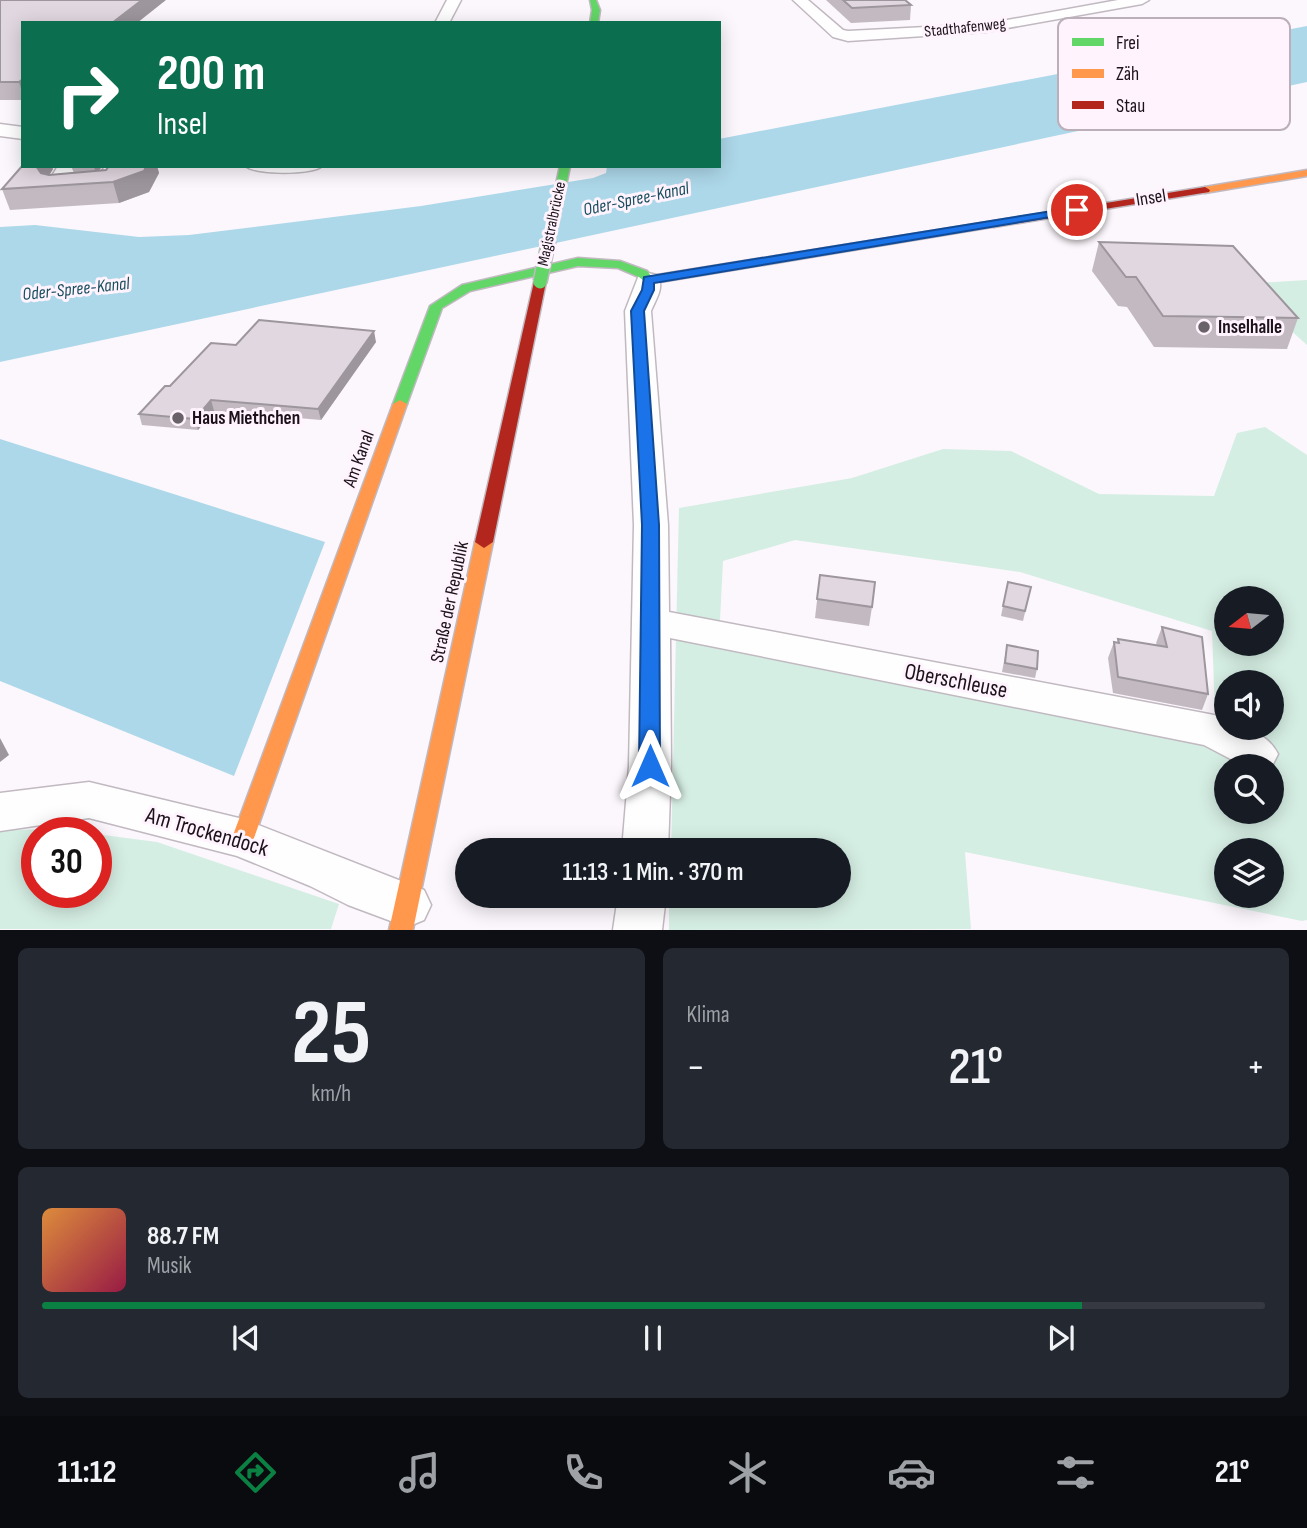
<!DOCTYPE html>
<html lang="de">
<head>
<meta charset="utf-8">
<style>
	body { margin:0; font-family:"Sofia Sans Condensed",sans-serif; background:#242831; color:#f1f3f6; height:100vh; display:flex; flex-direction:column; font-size:26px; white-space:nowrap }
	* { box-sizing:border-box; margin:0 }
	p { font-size:23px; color:#9ea1a6 }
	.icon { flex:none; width:38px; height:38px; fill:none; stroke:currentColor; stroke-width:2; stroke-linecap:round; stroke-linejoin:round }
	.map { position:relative; height:930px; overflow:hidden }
	.drawer { display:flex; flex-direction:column; gap:18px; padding:18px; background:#0d0f14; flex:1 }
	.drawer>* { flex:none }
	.guide { position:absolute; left:21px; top:21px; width:700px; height:147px; border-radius:0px; box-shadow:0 4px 18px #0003; background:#0b6e4f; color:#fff; overflow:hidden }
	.needle { width:46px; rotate:254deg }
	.tools { position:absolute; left:1214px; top:586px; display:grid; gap:14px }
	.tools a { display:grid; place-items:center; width:70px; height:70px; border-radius:50%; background:#171b24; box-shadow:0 4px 18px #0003; font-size:35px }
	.speed { position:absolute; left:21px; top:817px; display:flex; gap:14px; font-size:35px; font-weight:700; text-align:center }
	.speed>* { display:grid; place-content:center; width:91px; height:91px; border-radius:50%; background:#171b24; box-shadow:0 4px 18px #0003; line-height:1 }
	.speed .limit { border:10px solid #d22; background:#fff; color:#111 }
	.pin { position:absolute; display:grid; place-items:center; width:60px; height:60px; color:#fff; margin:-30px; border:4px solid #fff; border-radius:50%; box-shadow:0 2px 7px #0007 }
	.me { position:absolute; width:77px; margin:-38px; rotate:0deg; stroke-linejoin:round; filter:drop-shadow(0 0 5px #0008) }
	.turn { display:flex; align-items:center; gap:24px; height:147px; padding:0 21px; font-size:32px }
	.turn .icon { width:91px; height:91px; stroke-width:2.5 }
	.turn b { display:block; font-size:49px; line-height:60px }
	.big { font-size:52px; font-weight:600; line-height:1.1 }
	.drawer .card { flex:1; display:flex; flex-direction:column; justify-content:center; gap:10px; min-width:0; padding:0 24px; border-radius:10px; background:#242831 }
	.drawer .dial { align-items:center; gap:0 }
	.dial b { font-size:91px; line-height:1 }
	.song { display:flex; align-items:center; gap:21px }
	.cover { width:84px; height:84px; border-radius:10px; background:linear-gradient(135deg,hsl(30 70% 55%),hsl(340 70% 35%)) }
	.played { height:7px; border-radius:4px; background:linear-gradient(90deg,#0b8043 85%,#363941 85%) }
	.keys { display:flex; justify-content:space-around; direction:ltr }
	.heat { display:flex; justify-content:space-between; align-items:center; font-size:38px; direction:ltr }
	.drawer .tiles { flex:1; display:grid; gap:18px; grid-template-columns:1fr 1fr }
	.card:last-child { grid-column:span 2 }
	.trip { position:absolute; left:455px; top:838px; width:396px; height:70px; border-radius:35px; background:#171b24; box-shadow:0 4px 18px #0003; font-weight:600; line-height:70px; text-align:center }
	.tabs { display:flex; height:112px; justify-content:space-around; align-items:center; background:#090b0e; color:#9ea1a6 }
	.tabs .icon { width:49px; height:49px }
	.tabs .active { color:#0b8043 }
	.tabs b { font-size:32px; color:#f1f3f6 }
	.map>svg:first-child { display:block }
	.green { fill:#d5eee3; fill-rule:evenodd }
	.water { fill:#add8ea }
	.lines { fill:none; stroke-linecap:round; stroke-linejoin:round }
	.street-casing { stroke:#c1b9c0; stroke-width:3 }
	.fast-casing { stroke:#c1b9c0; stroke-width:3 }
	.slow-casing { stroke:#c1b9c0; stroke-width:3 }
	.jam-casing { stroke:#c1b9c0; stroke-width:3 }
	.street { fill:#fffeff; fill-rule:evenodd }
	.fast { fill:#63d668; fill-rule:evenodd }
	.slow { fill:#ff974d; fill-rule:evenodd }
	.jam { fill:#b3261e; fill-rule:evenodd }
	.fast-bridge-far1-casing { stroke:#c1b9c0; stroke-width:13; stroke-linecap:butt }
	.fast-bridge-casing { stroke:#c1b9c0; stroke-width:16; stroke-linecap:butt }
	.fast-bridge-far1 { stroke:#63d668; stroke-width:10 }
	.fast-bridge { stroke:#63d668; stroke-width:13 }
	.wall { fill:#c2b9c1 }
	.shaded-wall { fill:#9e969d }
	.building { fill:#e1d7e0; stroke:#9e969d; stroke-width:2 }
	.route { fill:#1a73e8; stroke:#114b97; stroke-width:2 }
	.poi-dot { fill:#6a6269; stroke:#fff4fe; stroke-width:2.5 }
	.labels { text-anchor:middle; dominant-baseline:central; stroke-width:6; stroke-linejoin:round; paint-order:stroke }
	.far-street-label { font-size:16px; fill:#1b121a; stroke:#fff4fe }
	.far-water-label { font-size:18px; font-style:italic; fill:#184d5e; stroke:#fff4fe }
	.street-label { font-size:19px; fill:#1b121a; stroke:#fff4fe }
	.poi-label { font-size:19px; font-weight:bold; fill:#1b121a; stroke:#fff4fe; text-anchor:start }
	.near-street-label { font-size:23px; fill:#1b121a; stroke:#fff4fe }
	.key { fill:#fff4fe; stroke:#bbb0ba; stroke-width:2 }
	.key-label { font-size:19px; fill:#1b121a }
</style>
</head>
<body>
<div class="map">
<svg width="1307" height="930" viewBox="0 0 1307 930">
	<rect width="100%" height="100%" fill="#fcf7fc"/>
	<g class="green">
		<polygon points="1307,280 1307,345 1239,284"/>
		<path d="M 1265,427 L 1307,455 L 1307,920 L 1302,921 L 965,852 L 971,929 L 669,930 L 669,896 L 838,896 L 838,850 L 671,850 L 679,508 L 852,478 L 943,449 L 1011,451 L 1099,494 L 1214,496 L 1237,433 ZM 795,540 L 1020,572 L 1212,631 L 1216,742 L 719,641 L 723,561 ZM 1227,598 L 1272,598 L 1272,644 L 1227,644 ZM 1227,682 L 1272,682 L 1272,728 L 1227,728 ZM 1227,766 L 1272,766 L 1272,812 L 1227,812 ZM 1227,850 L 1272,850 L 1272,896 L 1227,896 Z"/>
		<polygon points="53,829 88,833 37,833 37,892 96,892 96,834 157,842 339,904 331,929 0,929 0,830"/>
	</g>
	<g class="water">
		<polygon points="1307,26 1307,82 0,362 0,227 35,225 139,237 189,235 421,206 593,178 606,173 607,166 719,166 719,139"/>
		<polygon points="0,439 325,542 234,776 0,681"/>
	</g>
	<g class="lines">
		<defs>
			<g id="street">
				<polygon points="447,0 461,0 449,23 435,23"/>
				<polygon points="793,0 808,0 843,30 848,31 985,24 1118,0 1149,0 1142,4 985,32 848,41 833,37"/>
				<polygon points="0,124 23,127 23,139 0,136"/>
				<polygon points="58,166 78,166 70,180 98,178 105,166 125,166 112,188 55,193 48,191 45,187"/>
				<path d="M 246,166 L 322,166 C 314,175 254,175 246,166 Z"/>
				<path d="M 648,273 L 657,275 C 665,287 656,299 651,311 L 668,525 L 669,612 L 1214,715 L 1227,719 L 1227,728 C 1248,728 1268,734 1278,754 L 1272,766 L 1244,766 L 1204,745 L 670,638 L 671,766 L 668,850 L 622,850 L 629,766 L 634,525 L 625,311 L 639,275 Z"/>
				<polygon points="89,782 243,819 424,890 431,905 424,920 407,927 348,905 310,886 237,856 89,818 0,831 0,793"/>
				<polygon points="618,896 666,896 662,930 613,930"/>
			</g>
			<g id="fast">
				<polygon points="590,0 596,0 600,10 598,23 590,23 592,10"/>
				<polygon points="994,221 1000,224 998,226 648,284 639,277 618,268 578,266 470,291 442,308 407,404 400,408 393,404 430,306 462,285 578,258 620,261 647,271 651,276"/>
			</g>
			<g id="slow">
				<polygon points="1307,170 1307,176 1205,193 1200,190 1205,187"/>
				<polygon points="400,400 407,404 254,838 251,845 243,848 235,845 232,838 393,404"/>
				<polygon points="484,536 493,542 413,930 389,930 475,542"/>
			</g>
			<g id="jam">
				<polygon points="1205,187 1210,190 1209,192 994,227 988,224 994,221"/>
				<polygon points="540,278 546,282 493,542 484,548 475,542 534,282"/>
			</g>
		</defs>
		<use href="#street" class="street-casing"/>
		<use href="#fast" class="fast-casing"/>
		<use href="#slow" class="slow-casing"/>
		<use href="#jam" class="jam-casing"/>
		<use href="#street" class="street"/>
		<use href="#fast" class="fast"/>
		<use href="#slow" class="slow"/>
		<use href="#jam" class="jam"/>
		<defs>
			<polyline id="fast-bridge-far1" points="549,242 565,166"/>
			<polyline id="fast-bridge" points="540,282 549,240"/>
		</defs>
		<use href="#fast-bridge-far1" class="fast-bridge-far1-casing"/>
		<use href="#fast-bridge" class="fast-bridge-casing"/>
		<use href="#fast-bridge-far1" class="fast-bridge-far1"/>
		<use href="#fast-bridge" class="fast-bridge"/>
	</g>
	<g class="wall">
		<polygon points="0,0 23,23 23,100 0,100"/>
		<polygon points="826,0 905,0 911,5 910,20 851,23"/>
		<polygon points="71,166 102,166 99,171 106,170 109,166 157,166 159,173 149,192 119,203 10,210 2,189 53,169 49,175 74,173"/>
		<polygon points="1099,242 1298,318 1287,349 1154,347 1127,307 1118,306 1092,271"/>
		<polygon points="376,342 321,420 214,411 198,430 142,425 139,414 170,386 236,345"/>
		<polygon points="820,575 872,607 869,626 815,618"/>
		<polygon points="1008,582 1031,587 1023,621 1001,616"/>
		<polygon points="1162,627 1208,694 1202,710 1113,693 1108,658 1114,642 1117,643 1118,639 1157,645 1156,643"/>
		<polygon points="1007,645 1037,669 1035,678 1002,672"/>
	</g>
	<g class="shaded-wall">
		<polygon points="142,0 166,0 137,23 112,23"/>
		<polygon points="23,79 23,95 19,82"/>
		<polygon points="36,166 52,166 53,169 42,187"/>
		<polygon points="94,166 102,166 96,175"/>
		<polygon points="146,166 157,166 159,173 149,192 119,203 113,182"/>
		<polygon points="374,331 376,342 321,420 318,409"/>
		<polygon points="211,400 214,411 198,430 195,419"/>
		<polygon points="0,738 9,755 0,762"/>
	</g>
	<g class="building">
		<polygon points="0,0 142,0 112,23 23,23 23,79 19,82 0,82"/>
		<polygon points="843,0 905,0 911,5 852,8"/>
		<polygon points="23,165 23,166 36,166 41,173 49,175 106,170 109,166 146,166 144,171 113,182 2,189"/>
		<polygon points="1099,242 1233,246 1298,318 1163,316 1136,277 1126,277"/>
		<polygon points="259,320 374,331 318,409 211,400 195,419 139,414 165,386 170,386 211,343 236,345"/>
		<polygon points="820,575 875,582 872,607 817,599"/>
		<polygon points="1008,582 1031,587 1025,611 1003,606"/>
		<polygon points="1162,627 1202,637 1208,694 1118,677 1114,642 1119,643 1118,639 1167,647"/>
		<polygon points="1007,645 1038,651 1037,669 1005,663"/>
	</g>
	<polygon class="route" points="1077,207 1082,210 1081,212 654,283 654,290 644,311 659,525 660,766 657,772 650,775 642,772 639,766 642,525 631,311 642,290 644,277"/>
	<g class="poi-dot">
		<circle cx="1204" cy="327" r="7"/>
		<circle cx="178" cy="418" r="7"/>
	</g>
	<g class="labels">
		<g class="far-street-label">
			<text transform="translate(965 28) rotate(-6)">Stadthafenweg</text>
			<text transform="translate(552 224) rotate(-78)">Magistralbrücke</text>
		</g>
		<g class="far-water-label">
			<text transform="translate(636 199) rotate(-12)">Oder-Spree-Kanal</text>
			<text transform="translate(76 289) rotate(-6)">Oder-Spree-Kanal</text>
		</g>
		<g class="street-label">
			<text transform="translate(1151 198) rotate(-9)">Insel</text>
			<text transform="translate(359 459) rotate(-70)">Am Kanal</text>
			<text transform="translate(450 602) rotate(-78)">Straße der Republik</text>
		</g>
		<g class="poi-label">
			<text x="1218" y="327">Inselhalle</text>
			<text x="192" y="418">Haus Miethchen</text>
		</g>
		<g class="near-street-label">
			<text transform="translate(956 681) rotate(11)">Oberschleuse</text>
			<text transform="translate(207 832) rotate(16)">Am Trockendock</text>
		</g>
	</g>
	<rect x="1058" y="18" width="232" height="112" rx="10" class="key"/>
	<rect x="1072" y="38" width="32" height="8" fill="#63d668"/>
	<rect x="1072" y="69" width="32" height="9" fill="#ff974d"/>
	<rect x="1072" y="101" width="32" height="8" fill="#b3261e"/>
	<g class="key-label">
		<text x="1116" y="49">Frei</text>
		<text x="1116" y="80">Zäh</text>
		<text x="1116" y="112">Stau</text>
	</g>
</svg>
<div class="tools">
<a><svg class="needle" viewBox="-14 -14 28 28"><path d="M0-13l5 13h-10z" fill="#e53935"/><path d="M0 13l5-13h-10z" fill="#9ea1a6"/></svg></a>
<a><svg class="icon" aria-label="sound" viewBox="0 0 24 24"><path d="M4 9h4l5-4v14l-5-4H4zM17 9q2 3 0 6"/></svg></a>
<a><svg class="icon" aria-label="search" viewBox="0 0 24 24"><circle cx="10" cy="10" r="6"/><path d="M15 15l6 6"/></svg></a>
<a><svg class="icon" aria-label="layers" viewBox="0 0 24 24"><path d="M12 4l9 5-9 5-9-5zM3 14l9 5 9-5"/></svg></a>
</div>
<div class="speed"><div class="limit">30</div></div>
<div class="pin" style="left:1077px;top:210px;background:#d93025"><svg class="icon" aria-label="arrive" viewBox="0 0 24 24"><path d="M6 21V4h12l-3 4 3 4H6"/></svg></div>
<svg class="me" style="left:650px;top:766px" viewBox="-20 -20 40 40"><path d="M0-17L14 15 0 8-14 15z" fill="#1a73e8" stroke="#fff" stroke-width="4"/></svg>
<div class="trip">11:13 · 1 Min. · 370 m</div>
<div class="guide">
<div class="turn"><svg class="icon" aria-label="right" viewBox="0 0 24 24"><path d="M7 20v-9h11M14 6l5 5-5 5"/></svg><div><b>200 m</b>Insel</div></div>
</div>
</div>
<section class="drawer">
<div class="tiles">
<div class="card dial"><b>25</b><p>km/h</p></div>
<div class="card"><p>Klima</p>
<div class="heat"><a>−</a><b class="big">21°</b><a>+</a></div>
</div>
<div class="card">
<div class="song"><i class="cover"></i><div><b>88.7 FM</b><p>Musik</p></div></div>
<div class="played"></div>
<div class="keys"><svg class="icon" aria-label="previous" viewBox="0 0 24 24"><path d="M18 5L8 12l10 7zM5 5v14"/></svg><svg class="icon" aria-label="pause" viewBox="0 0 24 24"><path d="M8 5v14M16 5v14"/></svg><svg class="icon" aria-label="next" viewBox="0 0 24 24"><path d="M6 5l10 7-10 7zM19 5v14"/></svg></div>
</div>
</div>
</section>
<nav class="tabs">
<b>11:12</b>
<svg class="icon active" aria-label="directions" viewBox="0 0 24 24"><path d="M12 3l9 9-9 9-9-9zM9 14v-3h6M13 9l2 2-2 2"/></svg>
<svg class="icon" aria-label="music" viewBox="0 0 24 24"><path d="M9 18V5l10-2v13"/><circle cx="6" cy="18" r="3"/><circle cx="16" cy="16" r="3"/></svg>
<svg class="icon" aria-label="phone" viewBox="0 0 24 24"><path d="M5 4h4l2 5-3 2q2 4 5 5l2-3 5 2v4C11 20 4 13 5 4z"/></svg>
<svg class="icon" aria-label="climate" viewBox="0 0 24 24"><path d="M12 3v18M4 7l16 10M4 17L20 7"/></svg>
<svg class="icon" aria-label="car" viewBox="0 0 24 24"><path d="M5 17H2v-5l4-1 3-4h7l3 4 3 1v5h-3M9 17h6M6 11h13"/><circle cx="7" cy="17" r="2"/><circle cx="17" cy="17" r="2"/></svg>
<svg class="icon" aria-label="filters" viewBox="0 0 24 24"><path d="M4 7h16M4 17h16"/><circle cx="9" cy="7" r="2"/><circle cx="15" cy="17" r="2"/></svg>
<b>21°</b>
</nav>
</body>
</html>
